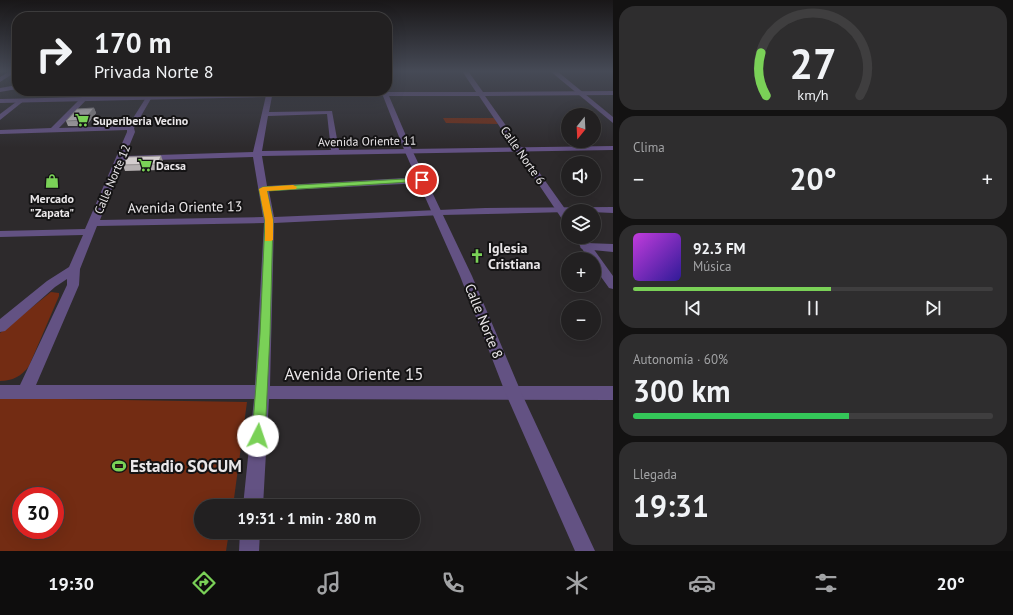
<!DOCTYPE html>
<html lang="es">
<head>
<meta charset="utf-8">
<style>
	body { margin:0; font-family:"PT Sans",sans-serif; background:#2e2d2e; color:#f1f3f6; height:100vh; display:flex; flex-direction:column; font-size:15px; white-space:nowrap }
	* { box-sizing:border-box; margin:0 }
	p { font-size:13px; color:#a2a3a5 }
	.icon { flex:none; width:22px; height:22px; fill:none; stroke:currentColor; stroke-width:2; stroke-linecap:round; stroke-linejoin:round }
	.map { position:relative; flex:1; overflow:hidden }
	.sheet { display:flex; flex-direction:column; gap:6px; padding:6px; background:#131212; width:400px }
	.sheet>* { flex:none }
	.top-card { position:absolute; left:12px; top:12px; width:380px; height:84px; border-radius:16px; box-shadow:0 4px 16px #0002,0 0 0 1px #3f3e3f; background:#222021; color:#f1f3f6; overflow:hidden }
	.needle { width:26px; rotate:198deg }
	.controls { position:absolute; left:561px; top:108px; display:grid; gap:8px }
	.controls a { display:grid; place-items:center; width:40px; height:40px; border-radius:50%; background:#222021; box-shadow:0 4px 16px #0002,0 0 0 1px #3f3e3f; font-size:20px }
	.speed { position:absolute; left:12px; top:487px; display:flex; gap:8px; font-size:20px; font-weight:700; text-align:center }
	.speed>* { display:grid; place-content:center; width:52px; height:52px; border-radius:50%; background:#222021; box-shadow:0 4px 16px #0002,0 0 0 1px #3f3e3f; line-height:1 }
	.speed .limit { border:6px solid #d22; background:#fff; color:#111 }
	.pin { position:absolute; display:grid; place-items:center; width:34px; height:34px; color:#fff; margin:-17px; border:2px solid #fff; border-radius:50%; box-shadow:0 1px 4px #0007 }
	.me { position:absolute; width:44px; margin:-22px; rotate:4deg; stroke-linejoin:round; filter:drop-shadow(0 0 3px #0008) }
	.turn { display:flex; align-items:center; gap:14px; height:84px; padding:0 16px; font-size:18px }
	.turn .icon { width:52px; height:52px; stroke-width:2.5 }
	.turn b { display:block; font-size:28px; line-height:34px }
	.big { font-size:30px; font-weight:700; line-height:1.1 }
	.sheet .tile { flex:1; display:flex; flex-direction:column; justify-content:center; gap:6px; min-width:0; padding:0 14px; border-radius:16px; background:#2e2d2e }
	.sheet .dial { align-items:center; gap:0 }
	.dial svg { height:104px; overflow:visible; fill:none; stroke:#3f3e3f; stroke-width:7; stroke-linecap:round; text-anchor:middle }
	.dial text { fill:#f1f3f6; stroke:none }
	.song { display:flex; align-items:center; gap:12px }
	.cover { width:48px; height:48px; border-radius:6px; background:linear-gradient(135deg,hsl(290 70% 55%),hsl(250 70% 35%)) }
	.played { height:4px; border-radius:2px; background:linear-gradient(90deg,#7ad157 55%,#3f3e3f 55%) }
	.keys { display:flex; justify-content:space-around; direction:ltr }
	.heat { display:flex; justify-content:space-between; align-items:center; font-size:22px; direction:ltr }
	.charge { height:6px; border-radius:3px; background:linear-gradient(90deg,#34c759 60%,#3f3e3f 0) }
	.trip { position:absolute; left:194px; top:499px; width:226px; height:40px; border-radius:20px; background:#222021; box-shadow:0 4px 16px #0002,0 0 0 1px #3f3e3f; font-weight:700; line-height:40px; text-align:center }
	.menu { display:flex; height:64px; justify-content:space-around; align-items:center; background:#0e0d0d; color:#a2a3a5 }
	.menu .icon { width:28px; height:28px }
	.menu .selected { color:#7ad157 }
	.menu b { font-size:18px; color:#f1f3f6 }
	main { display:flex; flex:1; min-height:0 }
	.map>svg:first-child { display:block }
	.green { fill:#732c13; fill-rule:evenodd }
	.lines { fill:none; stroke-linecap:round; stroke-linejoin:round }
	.minor { fill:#635283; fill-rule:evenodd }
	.tertiary { fill:#635283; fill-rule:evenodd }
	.wall { fill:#b5b0b1 }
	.shaded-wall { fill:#949090 }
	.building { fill:#d3cdce; stroke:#949090 }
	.route { fill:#7ad157; stroke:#4f8839 }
	.slow { fill:#f59e0b }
	.labels { text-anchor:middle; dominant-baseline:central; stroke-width:4; stroke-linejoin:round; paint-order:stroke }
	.far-poi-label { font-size:12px; font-weight:bold; fill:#eae7e9; stroke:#141314; text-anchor:start }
	.far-street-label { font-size:12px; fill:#eae7e9; stroke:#141314 }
	.street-label { font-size:14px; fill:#eae7e9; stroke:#141314 }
	.poi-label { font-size:14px; font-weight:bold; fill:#eae7e9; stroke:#141314; text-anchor:start }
	.near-street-label { font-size:17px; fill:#eae7e9; stroke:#141314 }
	.near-poi-label { font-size:17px; font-weight:bold; fill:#eae7e9; stroke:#141314; text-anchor:start }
</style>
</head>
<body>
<main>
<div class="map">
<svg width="613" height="551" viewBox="0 0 613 551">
	<rect width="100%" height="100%" fill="#2d2a2c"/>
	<g class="green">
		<polygon points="443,118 494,118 498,124 446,123"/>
		<path d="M 51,292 L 59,293 L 59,296 L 29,366 C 22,376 12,381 0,381 L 0,333 Z"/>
		<path d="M 0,398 L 247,402 L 233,506 L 201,506 L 201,532 L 229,532 L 226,551 L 0,551 ZM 21,496 L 55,496 L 55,530 L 21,530 Z"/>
	</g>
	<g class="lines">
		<g class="minor">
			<polygon points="10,71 17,71 0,82 0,77"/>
			<polygon points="550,71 557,71 613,117 613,123"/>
			<polygon points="17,85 17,89 0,92 0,88"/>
			<path d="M 88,91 L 95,91 L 59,128 L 128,126 L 147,96 L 152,97 L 134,128 L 135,132 L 125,156 L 253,152 L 267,91 L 273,91 L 269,112 L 332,111 L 339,150 L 613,146 L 613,150 L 262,156 L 267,186 L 422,177 L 427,180 L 422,183 L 269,191 L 274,217 L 485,208 L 613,207 L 613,213 L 568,211 L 568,212 L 442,215 L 274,223 L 270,386 L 613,386 L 613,400 L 269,399 L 263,506 L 243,506 L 254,399 L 0,399 L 0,385 L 20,385 L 67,285 L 67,279 L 55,287 L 5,331 L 0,332 L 0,319 L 47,281 L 69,267 L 83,235 L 0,237 L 0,231 L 85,229 L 127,132 L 127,130 L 0,134 L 0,130 L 51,128 ZM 327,114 L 331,150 L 262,151 L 268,116 ZM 253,157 L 263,217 L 100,220 L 123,161 ZM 264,223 L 255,385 L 36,385 L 79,285 L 80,269 L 97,226 Z"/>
			<polygon points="20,99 25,100 0,120 0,114"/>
			<polygon points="586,243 613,244 613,252 582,249 580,247 582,245"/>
			<polygon points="240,532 260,532 259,551 239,551"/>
		</g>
		<g class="tertiary">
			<polygon points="462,71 468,71 483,92 613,91 613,95 485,96 568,213 568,223 564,222 479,96 389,96 413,152 472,276 521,392 595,551 575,551 505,392 460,276 405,152 383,96 269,97 0,103 0,99 269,93 381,92 381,91 387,91 388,92 476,92"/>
			<polygon points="574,237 585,237 613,276 613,289 609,288 594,267 594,259 589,259"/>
		</g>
	</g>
	<g class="wall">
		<polygon points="200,91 212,91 211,93 200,93"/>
		<polygon points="94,108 96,113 86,126 68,126 66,121"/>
		<polygon points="163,161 160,170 125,171 123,165"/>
	</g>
	<g class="shaded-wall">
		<polygon points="94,108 96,113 86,126 84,120"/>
		<polygon points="161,156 163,161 160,170 158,164"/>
	</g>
	<g class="building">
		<polygon points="94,108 84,120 66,121 77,109"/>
		<polygon points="161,156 158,164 123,165 127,157"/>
	</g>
	<linearGradient id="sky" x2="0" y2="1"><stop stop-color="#191718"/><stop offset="0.48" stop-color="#464a56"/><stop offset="1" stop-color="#464a56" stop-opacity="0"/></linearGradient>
	<rect width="613" height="148" fill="url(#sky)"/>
	<polygon class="route" points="422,178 426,180 425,181 267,191 273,220 270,334 265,436 263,440 258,442 254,440 252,436 260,334 265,220 259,189 263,187"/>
	<polygon class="slow" points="293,185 297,187 296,189 267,191 273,220 273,240 271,241 265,241 265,220 259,189 263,187"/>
	<defs>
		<symbol id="supermarket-bare" viewBox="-9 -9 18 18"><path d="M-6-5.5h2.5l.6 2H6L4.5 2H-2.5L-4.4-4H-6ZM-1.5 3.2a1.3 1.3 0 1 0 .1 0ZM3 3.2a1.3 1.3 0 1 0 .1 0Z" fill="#7ad157" stroke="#141314" stroke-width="2.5" paint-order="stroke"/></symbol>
		<symbol id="shop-bare" viewBox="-9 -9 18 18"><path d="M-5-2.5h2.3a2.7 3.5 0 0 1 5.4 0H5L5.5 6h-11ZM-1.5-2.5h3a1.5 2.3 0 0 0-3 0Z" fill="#7ad157" stroke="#141314" stroke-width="2.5" paint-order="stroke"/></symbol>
		<symbol id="church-bare" viewBox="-9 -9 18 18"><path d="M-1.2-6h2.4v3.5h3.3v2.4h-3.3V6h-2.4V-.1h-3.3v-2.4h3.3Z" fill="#7ad157" stroke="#141314" stroke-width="2.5" paint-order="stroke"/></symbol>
		<symbol id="stadium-bare" viewBox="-9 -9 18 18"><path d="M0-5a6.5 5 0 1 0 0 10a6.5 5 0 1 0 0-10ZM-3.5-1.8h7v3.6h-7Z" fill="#7ad157" stroke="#141314" stroke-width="2.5" paint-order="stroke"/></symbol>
	</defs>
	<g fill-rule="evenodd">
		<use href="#supermarket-bare" x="72" y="110" width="20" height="20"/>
		<use href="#supermarket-bare" x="135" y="155" width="20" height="20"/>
		<use href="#shop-bare" x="42" y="171" width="20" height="20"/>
		<use href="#church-bare" x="467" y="246" width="20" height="20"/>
		<use href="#stadium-bare" x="109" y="456" width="20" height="20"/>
	</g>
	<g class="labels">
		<g class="far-poi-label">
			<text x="93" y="120">Superiberia Vecino</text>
			<text x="156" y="165">Dacsa</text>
			<text x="52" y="198" text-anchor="middle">Mercado<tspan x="52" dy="14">"Zapata"</tspan></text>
		</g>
		<g class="far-street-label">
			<text transform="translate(367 141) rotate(-1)">Avenida Oriente 11</text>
			<text transform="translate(523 155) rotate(55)">Calle Norte 6</text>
			<text transform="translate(112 179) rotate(-67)">Calle Norte 12</text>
		</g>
		<g class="street-label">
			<text transform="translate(185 207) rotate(-1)">Avenida Oriente 13</text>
			<text transform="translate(484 321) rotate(68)">Calle Norte 8</text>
		</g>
		<g class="poi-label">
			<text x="488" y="248">Iglesia<tspan x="488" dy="16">Cristiana</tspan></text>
		</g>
		<g class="near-street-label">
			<text x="354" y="374">Avenida Oriente 15</text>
		</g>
		<g class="near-poi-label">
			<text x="130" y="466">Estadio SOCUM</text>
		</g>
	</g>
</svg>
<div class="controls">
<a><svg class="needle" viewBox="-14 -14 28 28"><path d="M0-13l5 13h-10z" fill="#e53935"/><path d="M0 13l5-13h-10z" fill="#a2a3a5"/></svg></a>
<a><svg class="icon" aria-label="sound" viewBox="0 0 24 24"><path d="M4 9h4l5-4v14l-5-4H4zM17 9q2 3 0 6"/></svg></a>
<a><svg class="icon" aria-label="layers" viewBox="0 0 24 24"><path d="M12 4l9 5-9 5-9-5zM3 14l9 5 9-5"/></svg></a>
<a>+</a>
<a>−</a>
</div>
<div class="speed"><div class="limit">30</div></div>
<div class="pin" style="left:422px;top:180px;background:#d93025"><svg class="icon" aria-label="arrive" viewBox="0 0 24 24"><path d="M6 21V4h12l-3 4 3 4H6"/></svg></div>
<svg class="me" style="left:258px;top:436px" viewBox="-20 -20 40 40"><circle r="19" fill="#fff"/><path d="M0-13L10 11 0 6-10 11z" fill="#7ad157"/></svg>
<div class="trip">19:31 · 1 min · 280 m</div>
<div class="top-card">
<div class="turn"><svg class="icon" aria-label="right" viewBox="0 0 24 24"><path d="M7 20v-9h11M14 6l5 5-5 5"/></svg><div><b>170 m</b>Privada Norte 8</div></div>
</div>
</div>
<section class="sheet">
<div class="tile dial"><svg viewBox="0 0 100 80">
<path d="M14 69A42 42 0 1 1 86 69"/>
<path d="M14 69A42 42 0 0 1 10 36" stroke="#7ad157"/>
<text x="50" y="56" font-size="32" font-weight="700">27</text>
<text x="50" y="72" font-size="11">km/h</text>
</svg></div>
<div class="tile"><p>Clima</p>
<div class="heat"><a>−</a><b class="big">20°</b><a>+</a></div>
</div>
<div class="tile">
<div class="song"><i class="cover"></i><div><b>92.3 FM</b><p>Música</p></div></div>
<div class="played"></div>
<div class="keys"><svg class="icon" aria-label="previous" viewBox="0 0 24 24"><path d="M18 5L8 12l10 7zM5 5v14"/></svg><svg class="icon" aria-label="pause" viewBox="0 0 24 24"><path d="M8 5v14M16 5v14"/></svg><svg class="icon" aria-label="next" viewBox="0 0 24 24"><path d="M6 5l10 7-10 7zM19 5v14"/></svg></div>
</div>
<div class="tile"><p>Autonomía · 60%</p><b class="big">300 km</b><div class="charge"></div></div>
<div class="tile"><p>Llegada</p><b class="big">19:31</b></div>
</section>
</main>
<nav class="menu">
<b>19:30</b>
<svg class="icon selected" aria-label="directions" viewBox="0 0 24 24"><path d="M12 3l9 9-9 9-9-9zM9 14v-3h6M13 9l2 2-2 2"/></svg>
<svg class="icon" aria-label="music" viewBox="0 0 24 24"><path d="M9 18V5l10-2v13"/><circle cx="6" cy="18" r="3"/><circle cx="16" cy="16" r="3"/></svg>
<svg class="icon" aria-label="phone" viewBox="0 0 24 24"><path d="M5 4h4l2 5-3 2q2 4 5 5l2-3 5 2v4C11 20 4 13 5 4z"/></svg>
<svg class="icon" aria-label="climate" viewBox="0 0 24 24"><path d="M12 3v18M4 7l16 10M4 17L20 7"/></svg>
<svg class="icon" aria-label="car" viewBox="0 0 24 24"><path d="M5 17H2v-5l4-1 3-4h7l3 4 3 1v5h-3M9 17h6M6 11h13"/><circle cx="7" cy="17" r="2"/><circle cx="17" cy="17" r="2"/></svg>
<svg class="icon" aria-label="filters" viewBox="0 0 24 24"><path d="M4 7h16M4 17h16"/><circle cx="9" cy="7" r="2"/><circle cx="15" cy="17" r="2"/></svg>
<b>20°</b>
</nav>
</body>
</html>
